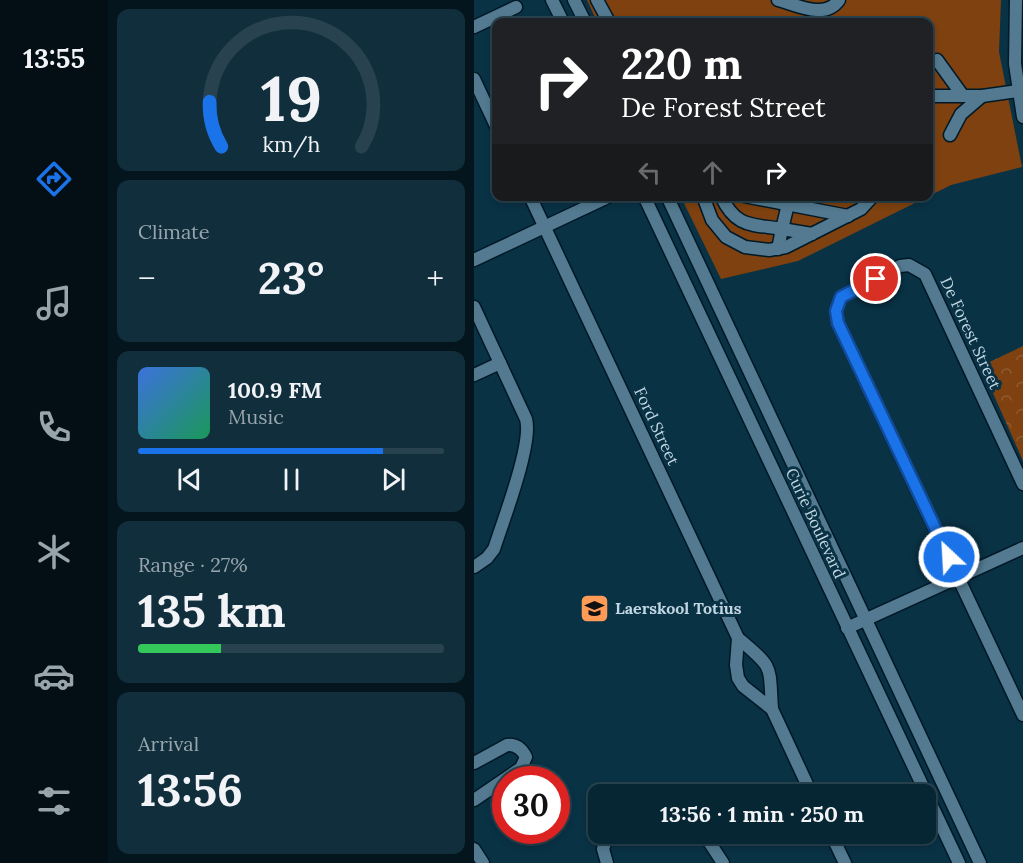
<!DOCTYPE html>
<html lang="en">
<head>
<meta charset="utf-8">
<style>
	body { margin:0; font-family:Lora,serif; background:#102e3c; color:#f1f3f6; height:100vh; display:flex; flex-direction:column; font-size:22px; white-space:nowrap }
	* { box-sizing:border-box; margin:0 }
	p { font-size:20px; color:#98a5ac }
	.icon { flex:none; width:33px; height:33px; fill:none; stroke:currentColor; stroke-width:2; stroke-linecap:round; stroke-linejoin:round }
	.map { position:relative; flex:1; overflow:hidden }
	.drawer { display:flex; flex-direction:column; gap:9px; padding:9px; background:#04151d; width:366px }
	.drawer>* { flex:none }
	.hud { position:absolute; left:18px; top:18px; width:441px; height:183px; border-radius:12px; box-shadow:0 3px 9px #0003,0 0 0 2px #28434f; background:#202124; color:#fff; overflow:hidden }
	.speed { position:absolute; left:18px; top:766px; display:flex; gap:12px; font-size:30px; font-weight:700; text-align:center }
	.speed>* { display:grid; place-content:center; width:78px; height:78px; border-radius:50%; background:#072634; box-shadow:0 3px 9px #0003,0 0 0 2px #28434f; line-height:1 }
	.speed .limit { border:9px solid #d22; background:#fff; color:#111 }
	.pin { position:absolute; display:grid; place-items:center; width:51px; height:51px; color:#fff; margin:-26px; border:3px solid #fff; border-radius:50%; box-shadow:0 2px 6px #0007 }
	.me { position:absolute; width:66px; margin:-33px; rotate:335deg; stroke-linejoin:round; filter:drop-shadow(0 0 4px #0008) }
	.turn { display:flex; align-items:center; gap:21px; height:126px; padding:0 30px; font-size:27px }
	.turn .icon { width:78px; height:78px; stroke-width:2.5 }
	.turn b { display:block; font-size:42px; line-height:51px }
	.lanes { display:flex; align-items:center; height:57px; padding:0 30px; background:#0003; justify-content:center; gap:30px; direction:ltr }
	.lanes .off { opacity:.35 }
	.big { font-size:45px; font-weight:800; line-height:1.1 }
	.drawer .card { flex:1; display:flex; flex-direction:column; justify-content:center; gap:9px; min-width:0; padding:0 21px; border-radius:12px; background:#102e3c }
	.drawer .dial { align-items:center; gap:0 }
	.dial svg { height:156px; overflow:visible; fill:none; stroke:#28434f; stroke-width:7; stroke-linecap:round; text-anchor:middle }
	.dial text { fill:#f1f3f6; stroke:none }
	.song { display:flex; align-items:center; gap:18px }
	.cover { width:72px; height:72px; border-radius:9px; background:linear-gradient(135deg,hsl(220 70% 55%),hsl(150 70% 35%)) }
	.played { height:6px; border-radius:3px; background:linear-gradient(90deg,#1a73e8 80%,#28434f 80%) }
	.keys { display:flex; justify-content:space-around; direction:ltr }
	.heat { display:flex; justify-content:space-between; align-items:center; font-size:33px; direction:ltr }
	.charge { height:9px; border-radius:4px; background:linear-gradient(90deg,#34c759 27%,#28434f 0) }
	.trip { position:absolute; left:114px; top:784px; width:348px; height:60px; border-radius:12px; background:#072634; box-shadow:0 3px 9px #0003,0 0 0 2px #28434f; font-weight:800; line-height:60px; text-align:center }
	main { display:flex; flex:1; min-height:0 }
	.menu { display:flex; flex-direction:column; width:108px; justify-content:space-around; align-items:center; background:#030f15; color:#98a5ac }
	.menu .icon { width:42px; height:42px }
	.menu .selected { color:#1a73e8 }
	.menu b { font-size:27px; color:#f1f3f6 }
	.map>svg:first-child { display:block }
	.park { fill:url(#park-crowns) }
	.pitch { fill:#7e410f }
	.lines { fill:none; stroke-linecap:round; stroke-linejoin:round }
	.minor-casing { stroke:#001927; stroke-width:15 }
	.minor { stroke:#537a90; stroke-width:12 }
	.route-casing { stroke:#114b97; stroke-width:15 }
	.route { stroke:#1a73e8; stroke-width:10 }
	.labels { text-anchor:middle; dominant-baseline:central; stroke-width:6; stroke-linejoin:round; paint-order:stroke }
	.street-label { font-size:16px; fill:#c2d6e2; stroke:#093245 }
	.poi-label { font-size:16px; font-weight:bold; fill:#c2d6e2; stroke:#093245; text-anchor:start }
</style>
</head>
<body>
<main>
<nav class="menu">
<b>13:55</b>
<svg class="icon selected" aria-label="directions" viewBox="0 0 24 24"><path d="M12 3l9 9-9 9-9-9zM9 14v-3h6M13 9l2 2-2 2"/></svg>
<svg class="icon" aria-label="music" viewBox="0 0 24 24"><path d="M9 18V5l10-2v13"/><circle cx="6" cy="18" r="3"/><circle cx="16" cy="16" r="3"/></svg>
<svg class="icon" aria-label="phone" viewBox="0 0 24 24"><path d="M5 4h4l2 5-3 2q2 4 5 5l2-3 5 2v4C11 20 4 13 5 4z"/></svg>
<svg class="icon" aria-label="climate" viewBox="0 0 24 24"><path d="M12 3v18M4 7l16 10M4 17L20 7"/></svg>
<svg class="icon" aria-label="car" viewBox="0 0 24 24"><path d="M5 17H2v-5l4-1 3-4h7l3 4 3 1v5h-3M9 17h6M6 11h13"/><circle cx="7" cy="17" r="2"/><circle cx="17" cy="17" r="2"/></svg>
<svg class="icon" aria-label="filters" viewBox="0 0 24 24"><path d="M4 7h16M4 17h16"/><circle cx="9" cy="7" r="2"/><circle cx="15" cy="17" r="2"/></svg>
</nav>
<section class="drawer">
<div class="card dial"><svg viewBox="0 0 100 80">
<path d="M14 69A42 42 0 1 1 86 69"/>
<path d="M14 69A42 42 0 0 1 8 46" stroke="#1a73e8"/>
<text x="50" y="56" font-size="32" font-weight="700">19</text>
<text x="50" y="72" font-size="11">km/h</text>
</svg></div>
<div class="card"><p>Climate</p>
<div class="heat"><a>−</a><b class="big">23°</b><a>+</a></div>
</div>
<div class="card">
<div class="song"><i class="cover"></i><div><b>100.9 FM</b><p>Music</p></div></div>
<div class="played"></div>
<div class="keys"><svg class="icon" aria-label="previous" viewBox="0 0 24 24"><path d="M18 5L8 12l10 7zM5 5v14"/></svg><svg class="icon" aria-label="pause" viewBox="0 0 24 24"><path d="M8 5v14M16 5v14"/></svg><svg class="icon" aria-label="next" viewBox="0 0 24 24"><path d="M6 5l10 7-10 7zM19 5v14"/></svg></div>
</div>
<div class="card"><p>Range · 27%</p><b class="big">135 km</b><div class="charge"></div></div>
<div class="card"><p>Arrival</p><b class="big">13:56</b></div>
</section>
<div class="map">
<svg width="549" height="863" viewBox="0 0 549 863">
	<defs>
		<pattern id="park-crowns" width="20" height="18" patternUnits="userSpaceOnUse" patternTransform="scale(1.5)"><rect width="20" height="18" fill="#7e410f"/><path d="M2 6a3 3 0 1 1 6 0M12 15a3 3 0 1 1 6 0" fill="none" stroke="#8f5c32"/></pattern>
	</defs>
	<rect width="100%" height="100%" fill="#093245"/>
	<polygon class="park" points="549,346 549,461 507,366"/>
	<g class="pitch">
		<polygon points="113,0 527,0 525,52 548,167 477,185 455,196 454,22 123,22"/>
		<polygon points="207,197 453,197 324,261 247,279"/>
	</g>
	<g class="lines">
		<defs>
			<g id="minor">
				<polyline points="78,0 89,22"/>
				<polyline points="100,0 111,22"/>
				<polyline points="123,0 135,22"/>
				<path d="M 304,0 C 323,5 351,20 365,0"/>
				<polyline points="542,0 541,64 549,117"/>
				<polyline points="0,27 42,7"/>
				<polyline points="463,60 489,96"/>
				<polyline points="0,79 22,126"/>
				<polyline points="454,96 508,96 544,91"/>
				<polyline points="476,135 487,114 508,96"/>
				<polyline points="56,196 264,638 262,665 264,678 269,686 298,709 338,795"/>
				<polyline points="170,196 485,863"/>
				<polyline points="193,196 506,863"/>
				<polyline points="229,196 238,220 252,237 271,247 295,250 312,247 387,209 399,196"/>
				<path d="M 247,196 C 262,228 277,224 308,229 L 316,196"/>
				<polyline points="270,196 374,216"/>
				<polyline points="304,249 308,229 338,234"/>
				<polyline points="0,260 136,196"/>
				<path d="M 0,307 L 52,419 C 59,443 29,521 20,549 L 13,558 L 0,567"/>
				<polyline points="0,375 26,363"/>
				<polyline points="549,484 451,274 435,265 426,266 367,297 362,311 364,323 549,715"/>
				<polyline points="373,628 549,548"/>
				<path d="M 264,638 C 300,669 295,663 298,709"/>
				<path d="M 0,763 L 33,745 C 42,744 48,749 52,757 L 47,768 L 0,800"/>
				<polyline points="230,834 249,863"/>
				<polyline points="357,834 371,863"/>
				<polyline points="0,849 9,863"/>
				<polyline points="133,863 129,849 134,834"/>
			</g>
		</defs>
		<use href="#minor" class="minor-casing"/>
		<use href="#minor" class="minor"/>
	</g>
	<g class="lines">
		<defs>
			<polyline id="route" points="402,279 367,297 362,311 364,323 475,557"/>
		</defs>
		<use href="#route" class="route-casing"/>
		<use href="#route" class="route"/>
	</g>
	<defs>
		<symbol id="school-square" viewBox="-11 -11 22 22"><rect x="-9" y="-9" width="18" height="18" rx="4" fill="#fe9c57" stroke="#093245"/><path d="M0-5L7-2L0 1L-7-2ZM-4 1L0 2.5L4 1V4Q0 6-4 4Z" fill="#111"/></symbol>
	</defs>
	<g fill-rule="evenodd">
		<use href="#school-square" x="104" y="592" width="33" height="33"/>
	</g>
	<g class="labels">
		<g class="street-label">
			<text transform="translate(497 333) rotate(65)">De Forest Street</text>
			<text transform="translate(183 426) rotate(65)">Ford Street</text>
			<text transform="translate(342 523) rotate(65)">Curie Boulevard</text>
		</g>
		<g class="poi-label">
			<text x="141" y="608">Laerskool Totius</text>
		</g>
	</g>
</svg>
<div class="speed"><div class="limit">30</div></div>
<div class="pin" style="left:402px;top:279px;background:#d93025"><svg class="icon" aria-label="arrive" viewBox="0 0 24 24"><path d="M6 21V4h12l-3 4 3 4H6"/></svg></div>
<svg class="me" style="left:475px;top:557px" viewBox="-20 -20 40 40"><circle r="17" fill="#1a73e8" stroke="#fff" stroke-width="3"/><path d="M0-11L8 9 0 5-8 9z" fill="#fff"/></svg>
<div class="trip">13:56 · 1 min · 250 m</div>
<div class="hud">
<div class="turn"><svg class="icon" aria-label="right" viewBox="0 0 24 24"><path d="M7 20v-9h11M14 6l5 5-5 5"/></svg><div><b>220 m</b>De Forest Street</div></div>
<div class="lanes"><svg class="icon off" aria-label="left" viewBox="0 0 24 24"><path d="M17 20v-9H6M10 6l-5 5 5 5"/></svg><svg class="icon off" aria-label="ahead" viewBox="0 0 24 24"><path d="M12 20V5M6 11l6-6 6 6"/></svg><svg class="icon" aria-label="right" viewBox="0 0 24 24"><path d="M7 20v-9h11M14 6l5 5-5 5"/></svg></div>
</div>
</div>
</main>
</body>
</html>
